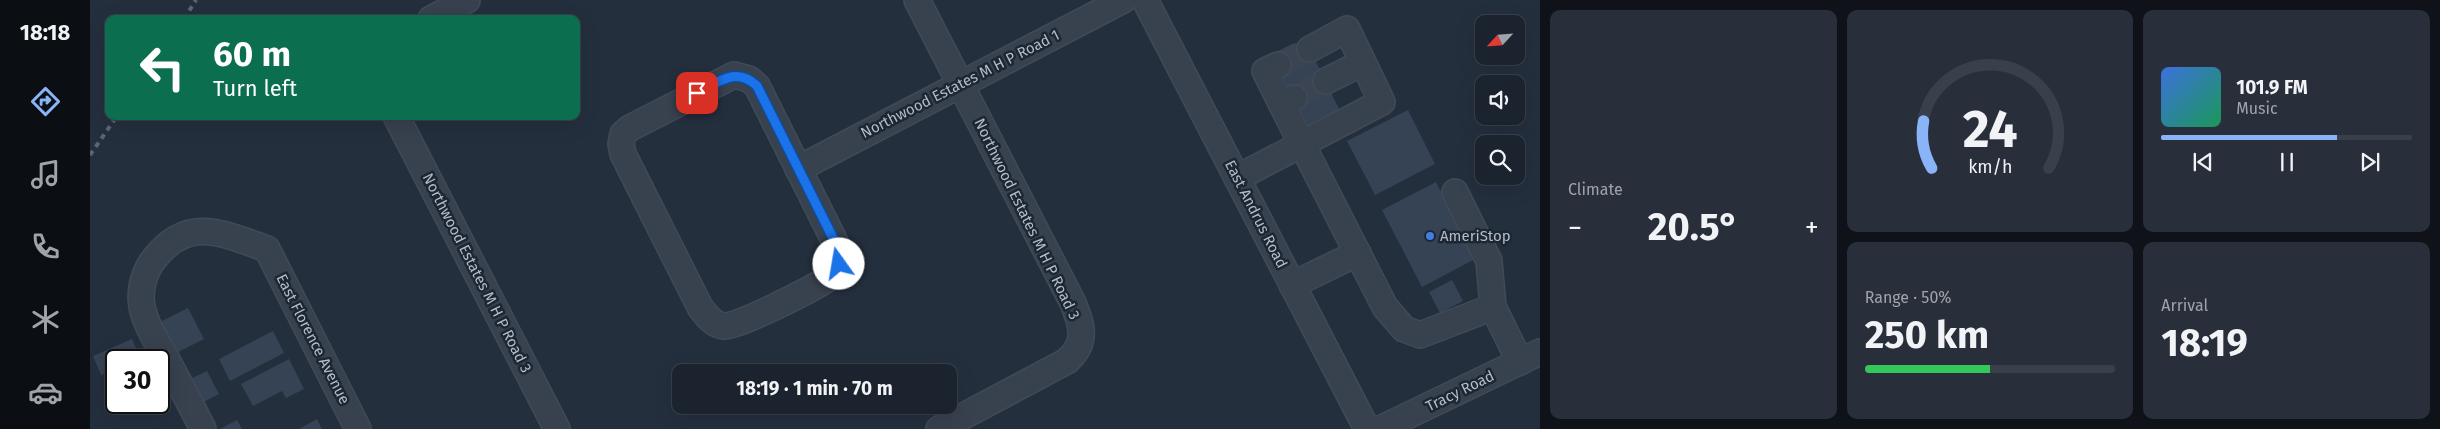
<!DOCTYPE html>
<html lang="en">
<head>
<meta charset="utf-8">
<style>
	body { margin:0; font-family:"Fira Sans",sans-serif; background:#282f3a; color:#f1f3f6; height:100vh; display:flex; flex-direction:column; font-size:19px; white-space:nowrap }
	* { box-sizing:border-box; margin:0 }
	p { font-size:16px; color:#a0a4aa }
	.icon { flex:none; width:28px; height:28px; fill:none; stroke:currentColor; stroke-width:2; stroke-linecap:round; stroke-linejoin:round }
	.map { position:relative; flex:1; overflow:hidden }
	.details { display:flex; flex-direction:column; gap:10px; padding:10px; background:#0f1319; width:900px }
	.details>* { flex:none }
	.hud { position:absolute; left:15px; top:15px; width:475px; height:105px; border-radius:10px; box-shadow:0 5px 20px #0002,0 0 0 1px #39404a; background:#0b6e4f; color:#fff; overflow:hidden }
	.needle { width:32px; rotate:244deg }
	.tools { position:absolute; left:1385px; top:15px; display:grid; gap:10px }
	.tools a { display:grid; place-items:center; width:50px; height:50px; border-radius:10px; background:#1b232e; box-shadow:0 5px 20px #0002,0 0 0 1px #39404a; font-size:25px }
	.speed { position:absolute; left:15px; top:349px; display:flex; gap:10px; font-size:25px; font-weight:700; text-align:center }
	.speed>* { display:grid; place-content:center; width:65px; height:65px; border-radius:50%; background:#1b232e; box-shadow:0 5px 20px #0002,0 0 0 1px #39404a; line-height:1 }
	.speed .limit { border:2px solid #111; border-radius:8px; background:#fff; color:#111 }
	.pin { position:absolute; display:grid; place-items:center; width:42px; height:42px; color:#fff; margin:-21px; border-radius:10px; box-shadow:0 2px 8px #0006 }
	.me { position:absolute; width:55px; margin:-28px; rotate:347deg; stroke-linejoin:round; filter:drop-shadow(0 0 4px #0008) }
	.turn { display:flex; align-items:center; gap:18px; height:105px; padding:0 25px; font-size:22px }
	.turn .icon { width:65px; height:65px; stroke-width:2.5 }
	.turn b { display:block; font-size:35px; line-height:42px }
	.big { font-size:38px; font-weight:700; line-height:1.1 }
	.details .card { flex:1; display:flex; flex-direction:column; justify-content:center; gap:8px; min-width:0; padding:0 18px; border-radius:10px; background:#282f3a }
	.details .dial { align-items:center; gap:0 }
	.dial svg { height:130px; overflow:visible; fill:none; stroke:#39404a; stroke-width:7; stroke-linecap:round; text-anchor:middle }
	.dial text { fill:#f1f3f6; stroke:none }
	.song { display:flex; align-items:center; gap:15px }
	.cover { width:60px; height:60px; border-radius:8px; background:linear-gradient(135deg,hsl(220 70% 55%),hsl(150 70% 35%)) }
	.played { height:5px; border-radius:2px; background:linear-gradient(90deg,#8ab4f8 70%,#39404a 70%) }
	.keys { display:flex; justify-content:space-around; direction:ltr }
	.heat { display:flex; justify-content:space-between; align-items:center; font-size:28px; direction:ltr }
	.charge { height:8px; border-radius:4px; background:linear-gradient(90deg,#34c759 50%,#39404a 0) }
	.details .tiles { flex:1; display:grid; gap:10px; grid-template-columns:repeat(3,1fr) }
	.card:first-child { grid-row:span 2 }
	.trip { position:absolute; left:582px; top:364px; width:285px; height:50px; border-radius:10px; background:#1b232e; box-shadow:0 5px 20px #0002,0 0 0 1px #39404a; font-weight:700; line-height:50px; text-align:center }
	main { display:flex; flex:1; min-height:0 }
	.tab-bar { display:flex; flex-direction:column; width:90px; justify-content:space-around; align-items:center; background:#0b0e12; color:#a0a4aa }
	.tab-bar .icon { width:35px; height:35px }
	.tab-bar .active { color:#8ab4f8 }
	.tab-bar b { font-size:22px; color:#f1f3f6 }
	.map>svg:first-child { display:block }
	.building { fill:#364354 }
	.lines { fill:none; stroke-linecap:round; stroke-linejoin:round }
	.minor-tunnel { stroke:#3a4453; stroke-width:25; stroke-dasharray:25 12; stroke-linecap:butt }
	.minor-casing { stroke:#414a57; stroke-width:28 }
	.minor { stroke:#38414e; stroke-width:25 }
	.rail { stroke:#5a6575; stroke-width:4; stroke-dasharray:5 5; stroke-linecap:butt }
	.route-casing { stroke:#114b97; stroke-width:12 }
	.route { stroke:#1a73e8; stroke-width:9 }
	.shop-dot { fill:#3f7fe0; stroke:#1d2633; stroke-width:2 }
	.labels { text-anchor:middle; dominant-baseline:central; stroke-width:5; stroke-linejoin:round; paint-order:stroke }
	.street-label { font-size:15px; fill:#b4bcc9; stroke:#1d2633 }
	.poi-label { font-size:15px; fill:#b4bcc9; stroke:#1d2633; text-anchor:start }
</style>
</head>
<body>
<main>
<nav class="tab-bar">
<b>18:18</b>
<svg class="icon active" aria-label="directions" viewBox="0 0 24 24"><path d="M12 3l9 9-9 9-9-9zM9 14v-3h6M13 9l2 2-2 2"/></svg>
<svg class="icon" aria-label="music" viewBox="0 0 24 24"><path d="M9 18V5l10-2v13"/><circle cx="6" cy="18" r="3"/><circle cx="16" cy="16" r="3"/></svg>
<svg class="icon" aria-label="phone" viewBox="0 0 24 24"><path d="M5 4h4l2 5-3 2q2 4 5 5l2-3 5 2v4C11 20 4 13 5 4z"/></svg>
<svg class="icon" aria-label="climate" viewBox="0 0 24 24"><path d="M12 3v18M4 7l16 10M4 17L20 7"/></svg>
<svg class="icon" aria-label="car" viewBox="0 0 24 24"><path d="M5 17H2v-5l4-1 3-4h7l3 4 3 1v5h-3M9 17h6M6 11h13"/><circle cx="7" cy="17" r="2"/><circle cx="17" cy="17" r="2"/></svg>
</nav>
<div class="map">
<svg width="1450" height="429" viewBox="0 0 1450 429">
	<rect width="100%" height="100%" fill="#242f3e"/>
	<g class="building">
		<polygon points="1215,39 1251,113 1220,129 1183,55"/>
		<polygon points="1318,110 1345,164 1285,195 1257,141"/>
		<polygon points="1346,182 1385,259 1332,287 1292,210"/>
		<polygon points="1362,280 1373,301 1350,313 1339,292"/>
		<polygon points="98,308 114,339 84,354 68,323"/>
		<polygon points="183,331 194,353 140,381 129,359"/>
		<polygon points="42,339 50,358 45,360 26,360 26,369 11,375 3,356"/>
		<polygon points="199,359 214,389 196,398 192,391 163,406 151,384"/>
		<polygon points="117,371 129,394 108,405 96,381"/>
		<polygon points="227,419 232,429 209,429"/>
		<polygon points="147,420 152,429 130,429"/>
	</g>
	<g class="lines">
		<g class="minor-tunnel">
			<polyline points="1188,65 1220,49"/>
			<polyline points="1204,98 1236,81"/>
		</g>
		<defs>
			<g id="minor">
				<path d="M 827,0 L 983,303 C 992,326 998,342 977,361 L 849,429"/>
				<polyline points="1055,0 1277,429"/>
				<polyline points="341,19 377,0"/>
				<polyline points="1188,65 1175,71 1192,105"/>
				<path d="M 644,75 L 659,79 L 667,86 L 744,240 L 749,252 L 749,264 C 746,270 742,275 737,279 C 722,289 648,327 634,326 C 623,325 616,315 610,307 L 533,154 L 531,144 L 533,134 L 540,128 Z"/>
				<polyline points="1236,81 1272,63"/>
				<polyline points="1204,98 1192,105 1295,307 1314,329 1330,335 1403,307 1430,362"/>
				<polyline points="306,116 467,429"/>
				<polyline points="708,169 1033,0"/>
				<polyline points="1147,178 1292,102 1257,29 1220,49"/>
				<polyline points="1365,192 1399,261 1403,307"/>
				<polyline points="1202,285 1268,253"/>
				<path d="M 113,429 C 101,405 88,381 76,358 C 67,342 55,324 52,306 C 49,290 54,272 64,259 C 98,215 132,233 177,249 L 268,429"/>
				<polyline points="1290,429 1450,352"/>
			</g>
		</defs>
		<use href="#minor" class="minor-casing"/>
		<use href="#minor" class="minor"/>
		<g class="rail">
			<polyline points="94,19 106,0"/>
			<polyline points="0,155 27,116"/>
		</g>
	</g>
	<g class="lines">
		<defs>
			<path id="route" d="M 607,93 C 629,82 646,66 667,86 L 744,240 L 749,252 L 749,264"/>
		</defs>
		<use href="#route" class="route-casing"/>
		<use href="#route" class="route"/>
	</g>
	<circle class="shop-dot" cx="1340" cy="236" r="5"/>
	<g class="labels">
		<g class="street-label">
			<text transform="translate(870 84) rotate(-27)">Northwood Estates M H P Road 1</text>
			<text transform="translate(1166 214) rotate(63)">East Andrus Road</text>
			<text transform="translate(937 219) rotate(64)">Northwood Estates M H P Road 3</text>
			<text transform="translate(387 273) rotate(63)">Northwood Estates M H P Road 3</text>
			<text transform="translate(223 339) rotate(63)">East Florence Avenue</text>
			<text transform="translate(1370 391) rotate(-26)">Tracy Road</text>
		</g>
		<g class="poi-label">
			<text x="1350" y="236">AmeriStop</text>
		</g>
	</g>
</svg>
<div class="tools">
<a><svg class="needle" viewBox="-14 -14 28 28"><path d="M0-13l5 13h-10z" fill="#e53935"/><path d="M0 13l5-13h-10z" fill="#a0a4aa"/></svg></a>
<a><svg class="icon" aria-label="sound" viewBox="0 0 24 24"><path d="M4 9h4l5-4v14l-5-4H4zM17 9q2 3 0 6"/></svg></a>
<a><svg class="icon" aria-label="search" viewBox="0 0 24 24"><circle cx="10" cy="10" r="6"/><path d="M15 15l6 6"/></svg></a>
</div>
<div class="speed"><div class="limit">30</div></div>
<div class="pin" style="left:607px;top:93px;background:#d93025"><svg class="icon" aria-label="arrive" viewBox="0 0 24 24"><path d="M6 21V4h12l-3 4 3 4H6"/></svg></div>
<svg class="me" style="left:749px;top:264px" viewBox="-20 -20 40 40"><circle r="19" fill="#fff"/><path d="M0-13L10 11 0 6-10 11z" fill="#1a73e8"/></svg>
<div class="trip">18:19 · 1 min · 70 m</div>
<div class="hud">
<div class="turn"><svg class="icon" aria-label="left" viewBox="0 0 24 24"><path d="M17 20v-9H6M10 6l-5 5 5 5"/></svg><div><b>60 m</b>Turn left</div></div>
</div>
</div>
<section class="details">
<div class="tiles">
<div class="card"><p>Climate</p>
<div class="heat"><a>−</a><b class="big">20.5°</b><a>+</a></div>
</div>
<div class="card dial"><svg viewBox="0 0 100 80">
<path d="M14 69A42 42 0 1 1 86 69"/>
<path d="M14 69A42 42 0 0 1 9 40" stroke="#8ab4f8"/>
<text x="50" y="56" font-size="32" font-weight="700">24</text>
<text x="50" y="72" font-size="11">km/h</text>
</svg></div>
<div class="card">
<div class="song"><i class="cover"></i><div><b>101.9 FM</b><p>Music</p></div></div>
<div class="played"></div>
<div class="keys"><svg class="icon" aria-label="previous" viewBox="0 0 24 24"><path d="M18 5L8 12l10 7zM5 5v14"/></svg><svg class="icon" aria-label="pause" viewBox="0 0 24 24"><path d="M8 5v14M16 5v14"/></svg><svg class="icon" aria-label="next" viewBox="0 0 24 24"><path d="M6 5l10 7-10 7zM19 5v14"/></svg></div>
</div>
<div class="card"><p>Range · 50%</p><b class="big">250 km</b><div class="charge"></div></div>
<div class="card"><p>Arrival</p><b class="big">18:19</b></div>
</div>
</section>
</main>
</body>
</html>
